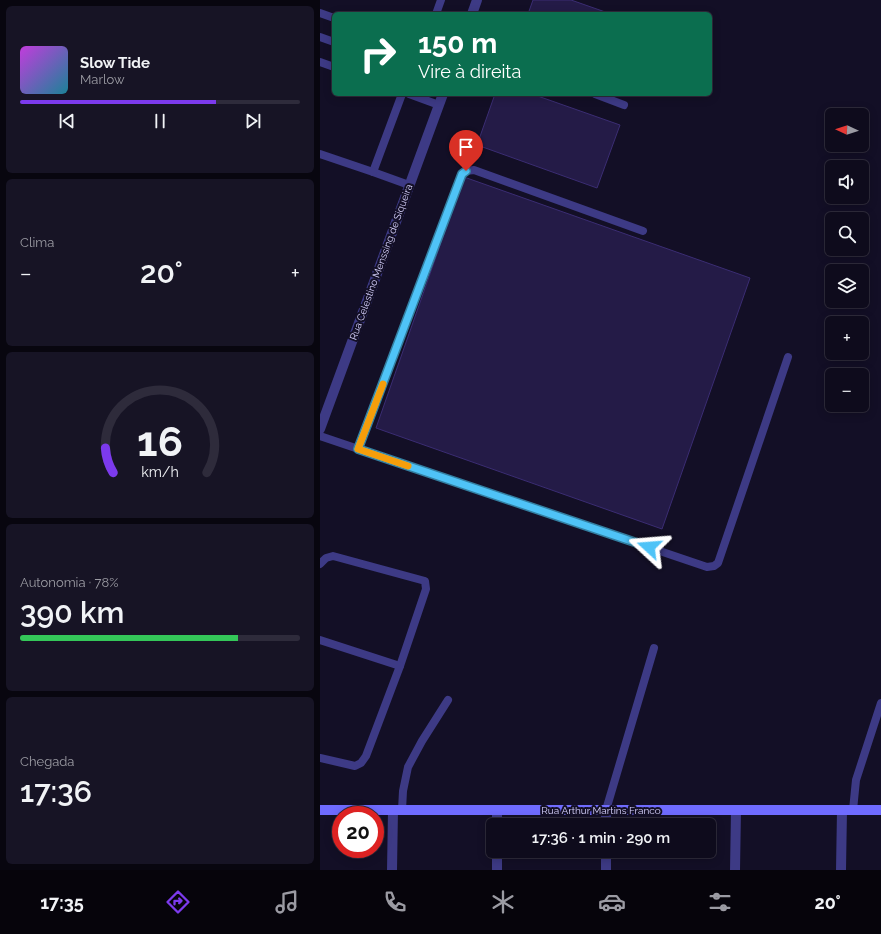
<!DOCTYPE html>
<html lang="pt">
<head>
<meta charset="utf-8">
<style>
	body { margin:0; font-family:Raleway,sans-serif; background:#171425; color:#f1f3f6; height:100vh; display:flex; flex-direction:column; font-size:15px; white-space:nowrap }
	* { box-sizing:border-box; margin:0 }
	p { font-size:13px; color:#9b9ba3 }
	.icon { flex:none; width:22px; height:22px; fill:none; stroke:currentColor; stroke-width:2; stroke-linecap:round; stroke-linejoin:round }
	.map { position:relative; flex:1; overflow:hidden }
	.sheet { display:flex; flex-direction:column; gap:6px; padding:6px; background:#08060f; width:320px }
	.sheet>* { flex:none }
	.hud { position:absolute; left:12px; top:12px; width:380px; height:84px; border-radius:6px; box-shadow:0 2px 10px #0003,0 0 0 1px #2e2b3b; background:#0b6e4f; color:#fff; overflow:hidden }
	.needle { width:26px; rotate:273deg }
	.fabs { position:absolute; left:505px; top:108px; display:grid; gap:8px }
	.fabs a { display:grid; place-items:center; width:44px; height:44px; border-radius:6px; background:#0e0b1c; box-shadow:0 2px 10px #0003,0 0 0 1px #2e2b3b; font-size:20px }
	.speed { position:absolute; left:12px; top:806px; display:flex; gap:8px; font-size:20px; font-weight:700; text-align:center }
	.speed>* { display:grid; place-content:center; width:52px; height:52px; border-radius:50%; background:#0e0b1c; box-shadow:0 2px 10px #0003,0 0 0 1px #2e2b3b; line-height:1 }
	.speed .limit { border:6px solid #d22; background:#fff; color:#111 }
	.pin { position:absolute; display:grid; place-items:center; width:34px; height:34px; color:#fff; margin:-41px -17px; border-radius:50% 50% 50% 0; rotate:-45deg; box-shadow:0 0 4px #0007 }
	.pin .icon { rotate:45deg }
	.me { position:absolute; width:44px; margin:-22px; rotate:289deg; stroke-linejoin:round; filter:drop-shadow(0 0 3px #0008) }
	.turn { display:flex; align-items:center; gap:14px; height:84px; padding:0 20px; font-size:18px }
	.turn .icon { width:52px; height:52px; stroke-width:2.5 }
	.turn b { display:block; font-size:28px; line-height:34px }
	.big { font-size:30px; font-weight:600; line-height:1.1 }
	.sheet .widget { flex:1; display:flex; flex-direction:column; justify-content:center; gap:6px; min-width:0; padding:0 14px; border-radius:6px; background:#171425 }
	.sheet .dial { align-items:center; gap:0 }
	.dial svg { height:104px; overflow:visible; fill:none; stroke:#2e2b3b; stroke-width:7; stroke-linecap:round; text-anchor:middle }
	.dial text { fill:#f1f3f6; stroke:none }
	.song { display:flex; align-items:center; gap:12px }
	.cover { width:48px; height:48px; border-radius:6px; background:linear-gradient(135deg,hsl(290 70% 55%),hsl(190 70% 35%)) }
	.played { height:4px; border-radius:2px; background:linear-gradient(90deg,#7c3aed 70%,#2e2b3b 70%) }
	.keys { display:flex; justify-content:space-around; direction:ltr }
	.heat { display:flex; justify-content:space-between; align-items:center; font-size:22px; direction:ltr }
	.charge { height:6px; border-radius:3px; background:linear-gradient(90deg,#34c759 78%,#2e2b3b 0) }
	.trip { position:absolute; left:166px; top:818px; width:230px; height:40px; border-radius:6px; background:#0e0b1c; box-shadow:0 2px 10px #0003,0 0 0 1px #2e2b3b; font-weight:600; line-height:40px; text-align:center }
	.tab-bar { display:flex; height:64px; justify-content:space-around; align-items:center; background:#06040b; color:#9b9ba3 }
	.tab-bar .icon { width:28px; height:28px }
	.tab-bar .on { color:#7c3aed }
	.tab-bar b { font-size:18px; color:#f1f3f6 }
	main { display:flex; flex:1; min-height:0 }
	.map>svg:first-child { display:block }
	.building { fill:#241b47; stroke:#3b2d73 }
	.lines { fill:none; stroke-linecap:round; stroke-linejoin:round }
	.lane { stroke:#3d3a85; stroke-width:8 }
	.street { stroke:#3d3a85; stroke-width:10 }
	.secondary { stroke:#6f6bff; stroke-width:10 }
	.route-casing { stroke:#337fa1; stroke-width:10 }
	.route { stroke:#4fc3f7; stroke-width:7 }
	.slow { stroke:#f59e0b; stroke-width:7 }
	.labels { text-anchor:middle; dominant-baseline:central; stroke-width:4; stroke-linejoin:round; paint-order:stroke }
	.street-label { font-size:10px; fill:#d9d4ff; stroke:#130f26 }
</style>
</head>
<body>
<main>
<section class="sheet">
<div class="widget">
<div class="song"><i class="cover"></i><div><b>Slow Tide</b><p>Marlow</p></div></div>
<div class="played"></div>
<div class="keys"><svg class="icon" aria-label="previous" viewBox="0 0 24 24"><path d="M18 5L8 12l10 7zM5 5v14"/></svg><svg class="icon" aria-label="pause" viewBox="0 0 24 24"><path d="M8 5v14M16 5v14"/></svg><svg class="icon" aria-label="next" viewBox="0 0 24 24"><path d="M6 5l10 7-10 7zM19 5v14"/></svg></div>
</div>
<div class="widget"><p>Clima</p>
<div class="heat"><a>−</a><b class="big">20°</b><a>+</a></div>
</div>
<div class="widget dial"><svg viewBox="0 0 100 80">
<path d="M14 69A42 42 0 1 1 86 69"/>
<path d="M14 69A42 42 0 0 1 8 50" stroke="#7c3aed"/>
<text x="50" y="56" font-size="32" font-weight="700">16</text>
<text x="50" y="72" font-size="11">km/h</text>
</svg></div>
<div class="widget"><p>Autonomia · 78%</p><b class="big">390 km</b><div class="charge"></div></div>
<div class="widget"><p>Chegada</p><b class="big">17:36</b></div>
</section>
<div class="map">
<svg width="561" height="870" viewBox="0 0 561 870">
	<rect width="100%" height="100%" fill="#130f26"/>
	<g class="building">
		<polygon points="213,0 251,0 291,14 208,14"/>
		<polygon points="175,94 212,94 300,125 277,188 157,145"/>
		<polygon points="144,177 430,278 342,529 56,428"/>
	</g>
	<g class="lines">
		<g class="lane">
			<polyline points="0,13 14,18"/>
			<polyline points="116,14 121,0"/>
			<polyline points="0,37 14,42"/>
			<polyline points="0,62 14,67"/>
			<polyline points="82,94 53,172 89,185"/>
			<polyline points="89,94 119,105"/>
			<polyline points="275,94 304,105"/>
			<polyline points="0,154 53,172"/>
			<polyline points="0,436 387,567 394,566 398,563 468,357"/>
			<polyline points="38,449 142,174 146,171 154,170 323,231"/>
			<polyline points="0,564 6,558 13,556 105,581 106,589 80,666"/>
			<polyline points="0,640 80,666 46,756 41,763 35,766 0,758"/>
			<polyline points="82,810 83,791 88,767 102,741 128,700"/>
			<polyline points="286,810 334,648"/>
			<polyline points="533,810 536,780 561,703"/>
		</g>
		<g class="street">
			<polyline points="152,14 157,0"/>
			<polyline points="0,429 123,94"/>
			<polyline points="177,810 177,825"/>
			<polyline points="286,825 286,810"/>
			<polyline points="177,851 177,870"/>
			<polyline points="72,870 73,810"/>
			<polyline points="286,870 286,851"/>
			<polyline points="415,870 416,810"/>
			<polyline points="521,870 522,810"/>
		</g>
		<polyline class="secondary" points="0,810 561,810"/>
	</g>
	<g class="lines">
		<defs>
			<polyline id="route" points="146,171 142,174 38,449 329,547"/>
		</defs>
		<use href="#route" class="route-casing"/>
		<use href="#route" class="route"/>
		<polyline class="slow" points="63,384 38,449 88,466"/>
	</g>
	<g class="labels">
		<g class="street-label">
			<text transform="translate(61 262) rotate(-70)">Rua Celestino Menssing de Siqueira</text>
			<text x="281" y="810">Rua Arthur Martins Franco</text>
		</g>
	</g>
</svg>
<div class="fabs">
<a><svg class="needle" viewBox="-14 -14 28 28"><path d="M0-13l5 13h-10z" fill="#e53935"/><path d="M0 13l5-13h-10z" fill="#9b9ba3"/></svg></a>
<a><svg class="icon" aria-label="sound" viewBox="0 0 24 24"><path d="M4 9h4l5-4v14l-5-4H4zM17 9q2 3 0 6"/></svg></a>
<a><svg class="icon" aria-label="search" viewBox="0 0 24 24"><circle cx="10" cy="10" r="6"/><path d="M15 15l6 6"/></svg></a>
<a><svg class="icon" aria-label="layers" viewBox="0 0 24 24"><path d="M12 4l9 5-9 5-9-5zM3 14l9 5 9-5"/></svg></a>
<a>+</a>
<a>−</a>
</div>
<div class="speed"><div class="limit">20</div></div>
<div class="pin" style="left:146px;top:171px;background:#d93025"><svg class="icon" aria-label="arrive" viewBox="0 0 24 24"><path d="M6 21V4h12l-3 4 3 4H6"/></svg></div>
<svg class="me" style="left:329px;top:547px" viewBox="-20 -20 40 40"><path d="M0-17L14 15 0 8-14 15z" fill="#4fc3f7" stroke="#fff" stroke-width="4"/></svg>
<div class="trip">17:36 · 1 min · 290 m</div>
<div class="hud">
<div class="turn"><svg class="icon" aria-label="right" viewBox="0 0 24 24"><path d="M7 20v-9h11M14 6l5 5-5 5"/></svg><div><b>150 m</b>Vire à direita</div></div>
</div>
</div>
</main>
<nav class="tab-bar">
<b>17:35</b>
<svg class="icon on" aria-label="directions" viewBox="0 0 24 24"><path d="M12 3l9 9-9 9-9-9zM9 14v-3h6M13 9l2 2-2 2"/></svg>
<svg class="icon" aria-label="music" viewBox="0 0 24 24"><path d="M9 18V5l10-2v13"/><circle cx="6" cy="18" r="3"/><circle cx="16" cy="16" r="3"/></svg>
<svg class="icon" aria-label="phone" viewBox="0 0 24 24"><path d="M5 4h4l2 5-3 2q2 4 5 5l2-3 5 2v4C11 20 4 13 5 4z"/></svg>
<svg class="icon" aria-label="climate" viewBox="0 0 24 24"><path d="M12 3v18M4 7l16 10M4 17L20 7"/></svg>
<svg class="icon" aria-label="car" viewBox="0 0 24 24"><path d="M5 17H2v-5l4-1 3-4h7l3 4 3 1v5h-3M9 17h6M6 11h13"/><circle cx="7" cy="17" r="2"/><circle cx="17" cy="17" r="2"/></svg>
<svg class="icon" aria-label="filters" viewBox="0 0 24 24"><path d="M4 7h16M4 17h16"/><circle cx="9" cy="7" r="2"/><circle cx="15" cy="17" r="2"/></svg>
<b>20°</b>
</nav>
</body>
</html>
